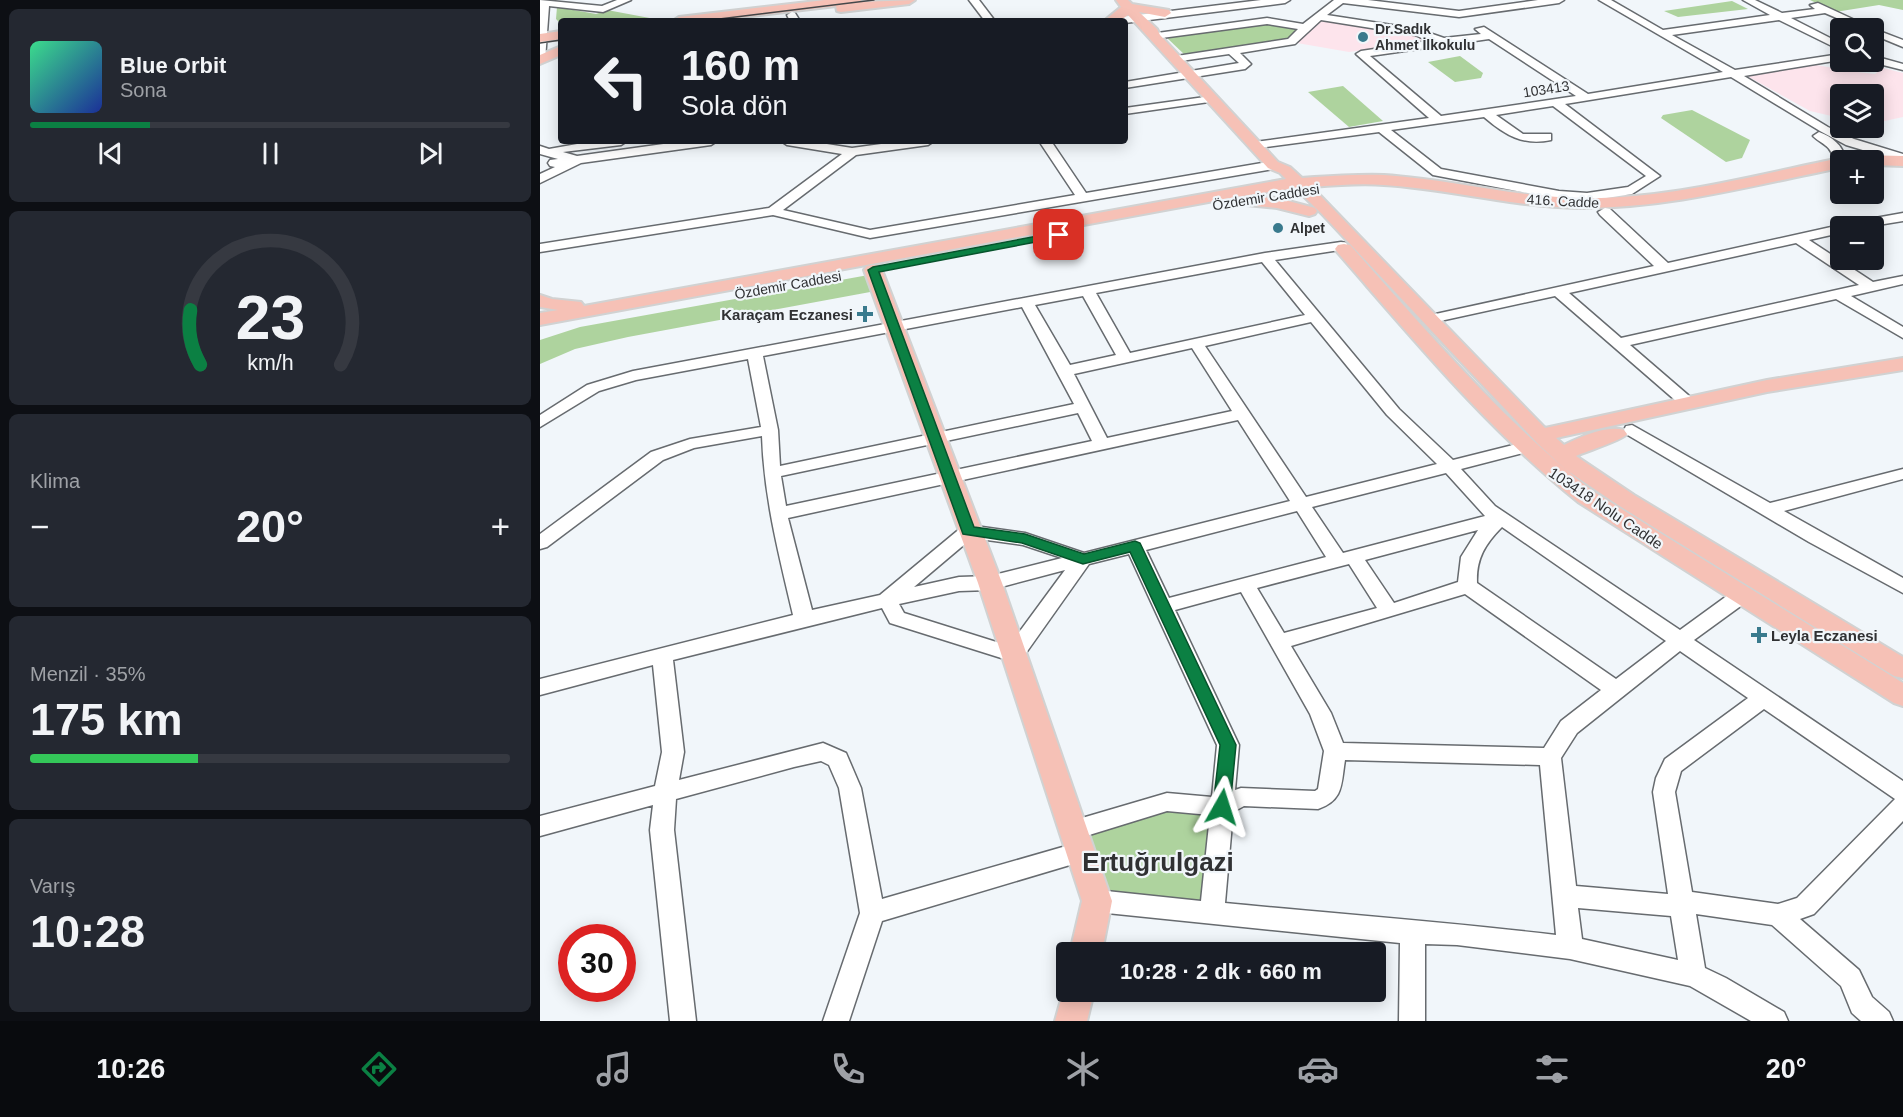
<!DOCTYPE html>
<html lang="tr">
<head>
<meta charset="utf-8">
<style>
	body { margin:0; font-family:Helvetica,sans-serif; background:#242831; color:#f1f3f6; height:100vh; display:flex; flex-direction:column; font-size:22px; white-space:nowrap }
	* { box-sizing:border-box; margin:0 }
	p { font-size:20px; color:#9ea1a6 }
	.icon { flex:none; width:33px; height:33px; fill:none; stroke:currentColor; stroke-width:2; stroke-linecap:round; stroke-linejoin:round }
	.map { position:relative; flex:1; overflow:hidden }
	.side { display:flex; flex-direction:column; gap:9px; padding:9px; background:#0d0f14; width:540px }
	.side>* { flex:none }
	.guide { position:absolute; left:18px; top:18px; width:570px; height:126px; border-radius:6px; box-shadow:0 3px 15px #0003; background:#171b24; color:#f1f3f6; overflow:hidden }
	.controls { position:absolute; left:1290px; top:18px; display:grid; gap:12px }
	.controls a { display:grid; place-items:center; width:54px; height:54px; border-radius:6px; background:#171b24; box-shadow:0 3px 15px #0003; font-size:30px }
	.speed { position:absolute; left:18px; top:924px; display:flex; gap:12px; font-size:30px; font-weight:700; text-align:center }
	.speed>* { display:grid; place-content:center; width:78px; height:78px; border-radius:50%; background:#171b24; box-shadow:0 3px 15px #0003; line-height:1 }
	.speed .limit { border:9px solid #d22; background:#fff; color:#111 }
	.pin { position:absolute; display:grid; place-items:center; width:51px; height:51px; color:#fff; margin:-26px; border-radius:12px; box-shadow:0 3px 9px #0006 }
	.me { position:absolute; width:66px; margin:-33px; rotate:6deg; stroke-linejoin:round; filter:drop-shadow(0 0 4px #0008) }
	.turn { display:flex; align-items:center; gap:21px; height:126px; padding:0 24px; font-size:27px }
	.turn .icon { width:78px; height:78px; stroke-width:2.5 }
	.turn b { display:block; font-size:42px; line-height:51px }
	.big { font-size:45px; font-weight:600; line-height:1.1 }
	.side .widget { flex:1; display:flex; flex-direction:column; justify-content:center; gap:9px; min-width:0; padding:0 21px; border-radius:9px; background:#242831 }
	.side .dial { align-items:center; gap:0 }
	.dial svg { height:156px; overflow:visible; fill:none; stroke:#363941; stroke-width:7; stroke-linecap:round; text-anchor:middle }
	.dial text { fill:#f1f3f6; stroke:none }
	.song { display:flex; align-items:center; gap:18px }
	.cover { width:72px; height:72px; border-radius:9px; background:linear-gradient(135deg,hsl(150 70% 55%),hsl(230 70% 35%)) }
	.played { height:6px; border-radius:3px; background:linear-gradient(90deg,#0b8043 25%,#363941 25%) }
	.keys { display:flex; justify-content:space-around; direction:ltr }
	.heat { display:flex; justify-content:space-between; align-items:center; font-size:33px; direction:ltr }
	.charge { height:9px; border-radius:4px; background:linear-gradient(90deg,#34c759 35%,#363941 0) }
	.trip { position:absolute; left:516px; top:942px; width:330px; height:60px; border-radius:6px; background:#171b24; box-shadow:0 3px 15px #0003; font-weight:600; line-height:60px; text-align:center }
	.dock { display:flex; height:96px; justify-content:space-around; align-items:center; background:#090b0e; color:#9ea1a6 }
	.dock .icon { width:42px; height:42px }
	.dock .active { color:#0b8043 }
	.dock b { font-size:27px; color:#f1f3f6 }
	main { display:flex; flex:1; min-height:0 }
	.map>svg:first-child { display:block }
	.education { fill:#fde4ec }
	.green { fill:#aed39e }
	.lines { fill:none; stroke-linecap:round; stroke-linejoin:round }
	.minor-casing { stroke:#676b6f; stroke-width:3 }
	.major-casing { stroke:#d1d2d2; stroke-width:4 }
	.minor { fill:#fff; fill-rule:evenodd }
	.major { fill:#f6c1b6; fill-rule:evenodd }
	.tram { stroke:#46484a; stroke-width:1.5 }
	.route { fill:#0b8043; stroke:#07532c; stroke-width:1.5 }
	.poi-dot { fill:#397a8d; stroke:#f1f6fa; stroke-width:2 }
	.labels { text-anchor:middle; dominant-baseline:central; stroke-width:4.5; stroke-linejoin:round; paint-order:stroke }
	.far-poi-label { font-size:14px; font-weight:bold; fill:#303133; stroke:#f1f6fa; text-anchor:start }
	.far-street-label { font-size:14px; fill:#303133; stroke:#f1f6fa }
	.poi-label { font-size:15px; font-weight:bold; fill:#303133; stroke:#f1f6fa; text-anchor:end }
	.street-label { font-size:15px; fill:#303133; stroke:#f1f6fa }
	.near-district-label { font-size:26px; font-weight:bold; fill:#303133; stroke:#f1f6fa }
</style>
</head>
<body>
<main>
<section class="side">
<div class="widget">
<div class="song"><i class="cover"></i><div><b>Blue Orbit</b><p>Sona</p></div></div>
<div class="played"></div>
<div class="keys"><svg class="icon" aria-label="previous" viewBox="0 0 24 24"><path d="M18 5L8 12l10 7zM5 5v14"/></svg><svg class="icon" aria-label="pause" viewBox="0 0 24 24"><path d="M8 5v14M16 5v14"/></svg><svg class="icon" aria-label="next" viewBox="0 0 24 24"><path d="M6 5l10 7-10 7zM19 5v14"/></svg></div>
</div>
<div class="widget dial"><svg viewBox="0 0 100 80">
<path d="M14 69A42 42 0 1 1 86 69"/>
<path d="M14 69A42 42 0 0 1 9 41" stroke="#0b8043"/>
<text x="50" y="56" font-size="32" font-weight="700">23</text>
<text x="50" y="72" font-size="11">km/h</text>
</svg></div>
<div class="widget"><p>Klima</p>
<div class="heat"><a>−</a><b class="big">20°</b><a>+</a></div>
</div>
<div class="widget"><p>Menzil · 35%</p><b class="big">175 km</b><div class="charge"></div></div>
<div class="widget"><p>Varış</p><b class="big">10:28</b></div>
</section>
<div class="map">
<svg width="1363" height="1021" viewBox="0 0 1363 1021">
	<rect width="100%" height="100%" fill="#f1f6fa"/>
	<g class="education">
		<polygon points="786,19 878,34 886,41 809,52 757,43 781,21"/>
		<polygon points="1276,65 1317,72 1335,74 1343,68 1363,73 1363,117 1340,122 1334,121 1334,94 1300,94 1300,118 1270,111 1207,76"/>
	</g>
	<g class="green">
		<polygon points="1270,0 1363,0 1363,10 1339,5 1295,12"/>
		<polygon points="1192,1 1208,9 1138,17 1124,11"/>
		<polygon points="17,7 56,14 67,10 115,19 115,21 21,21 21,24 16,19"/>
		<polygon points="732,22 761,28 746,41 646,56 625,36"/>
		<polygon points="920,56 943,73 941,78 915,82 888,62"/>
		<polygon points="803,86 843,121 809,127 768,92"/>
		<polygon points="1152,110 1210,140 1202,158 1186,162 1121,118 1123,115"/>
		<polygon points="334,274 341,290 88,337 35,349 0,364 0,340 40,327"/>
		<polygon points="627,802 682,807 672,914 557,901 533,830"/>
	</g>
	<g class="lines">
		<defs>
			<g id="minor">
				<polygon points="0,0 62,6 77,0 91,0 63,12 9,6 5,60 0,63"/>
				<polygon points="429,0 439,0 455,21 445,21"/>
				<polygon points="721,0 750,0 745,3 585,23 568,21 573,18"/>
				<path d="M 794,0 L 828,0 L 919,11 L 998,0 L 1024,0 L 1019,3 L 919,17 L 803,3 L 787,15 L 878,29 L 904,38 L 941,34 L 935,29 L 944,27 L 1048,94 L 1183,72 L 1059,0 L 1071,0 L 1123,30 L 1230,15 L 1203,0 L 1215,0 L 1242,13 L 1275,9 L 1270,5 L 1278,3 L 1332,28 L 1320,28 L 1285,13 L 1251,18 L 1300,43 L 1300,50 L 1239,20 L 1132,35 L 1195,70 L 1300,54 L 1300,60 L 1204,76 L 1288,127 L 1314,139 L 1363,154 L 1363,162 L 1306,145 L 1280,131 L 1191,77 L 1025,104 L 1120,176 L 1092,194 L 1047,201 L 1019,199 L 893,175 L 839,132 L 711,149 L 711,143 L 715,142 L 889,118 L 816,54 L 821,51 L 888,41 L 875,35 L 781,20 L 755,44 L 700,53 L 711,64 L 705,69 L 585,88 L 585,82 L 699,63 L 689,54 L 634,62 L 630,61 L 630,57 L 748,39 L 758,29 L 727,24 L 614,39 L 610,38 L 610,34 L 727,18 L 763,24 ZM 949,39 L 1036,96 L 901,116 L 830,56 ZM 1013,106 L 1106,176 L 1088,187 L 1047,193 L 1019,191 L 901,169 L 851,130 L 944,117 C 965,135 983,146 1011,140 L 1011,134 L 983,134 L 956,115 Z"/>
				<polygon points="252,12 255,13 260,21 250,21 247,15"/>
				<polygon points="1334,29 1363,40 1363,47 1334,35"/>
				<polygon points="1334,56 1363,64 1363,70 1331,62 1334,62"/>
				<polygon points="672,96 676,97 676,101 585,114 585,108"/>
				<path d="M 1279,132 C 1292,137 1303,145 1305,159 L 1300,160 L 1296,167 L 1292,168 L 1286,164 L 1293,158 C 1291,145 1281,144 1273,136 Z"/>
				<polygon points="54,141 87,141 81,145 23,152 37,156 145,141 177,141 171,145 41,163 0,183 0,174 15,167 10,166 8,163 10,160 18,159 0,154 0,146 9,149"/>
				<polygon points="241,141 268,141 312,148 363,141 394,141 388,145 316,155 243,210 330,230 535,195 499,141 511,141 546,193 733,161 739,165 733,169 330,238 233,215 0,252 0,244 229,208 302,154 247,145"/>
				<path d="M 1065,208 L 1070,209 L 1128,263 L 1300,225 L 1305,226 L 1300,226 L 1300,233 L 1269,240 L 1333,282 L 1363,276 L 1363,284 L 1311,296 L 1363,327 L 1363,338 L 1296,299 L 1090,345 L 1155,401 L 1157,404 L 1155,407 L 1143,407 L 1015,296 L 891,323 L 884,319 L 891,315 L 1114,266 L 1060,215 L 1058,212 ZM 1256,243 L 1319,285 L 1081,338 L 1029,293 Z"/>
				<polygon points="1363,213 1363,221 1332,226 1306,226 1313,222"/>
				<path d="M 801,242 L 806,243 L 808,246 L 806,249 L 735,260 L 859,409 L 913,460 L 985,442 L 991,443 L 993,447 L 991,451 L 921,469 L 955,506 L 1140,630 L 1195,590 L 1202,588 L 1209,590 L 1212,595 L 1209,600 L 1154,640 L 1363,781 L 1363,821 L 1274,914 L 1260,919 L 1319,970 L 1332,997 L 1349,1012 L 1353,1021 L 1321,1021 L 1312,1013 L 1301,986 L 1232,925 L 1156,914 L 1165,968 L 1186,978 L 1244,1012 L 1248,1021 L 1211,1021 L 1150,986 L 1030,959 L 917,945 L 885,944 L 885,1021 L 859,1021 L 860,943 L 557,912 L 548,909 L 545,901 L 548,893 L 557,890 L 661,901 L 670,815 L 627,811 L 533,840 L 525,837 L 521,830 L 525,823 L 627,793 L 672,797 L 677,745 L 589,554 L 549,564 L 481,660 L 474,662 L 350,623 L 342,608 L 133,660 L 144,752 L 139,780 L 283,743 L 306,753 L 321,788 L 342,899 L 540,842 L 548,845 L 552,852 L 548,859 L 540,862 L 342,921 L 309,1021 L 283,1021 L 320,913 L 299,788 L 289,765 L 281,761 L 254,767 L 136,799 L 134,830 L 156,1021 L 130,1021 L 110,830 L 113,805 L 0,836 L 0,816 L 115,786 L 122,752 L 113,665 L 0,695 L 0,679 L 253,615 C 239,555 224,498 222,436 L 154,448 L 123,460 L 7,547 L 0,549 L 0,534 L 111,452 L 150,439 L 221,427 L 208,359 L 96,380 L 59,391 L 0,427 L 0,415 L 47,385 L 93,371 L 725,253 ZM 722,262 L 765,315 L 590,353 L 556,293 ZM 543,296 L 576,355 L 530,365 L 495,305 ZM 482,307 L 534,404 L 240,466 L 238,430 L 223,356 ZM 771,322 L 847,415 L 897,464 L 766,497 L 665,346 ZM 652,348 L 692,411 L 567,438 L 534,374 ZM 538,413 L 552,441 L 246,506 L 241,476 ZM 698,420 L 750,501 L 544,553 L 485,533 L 428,525 L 422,527 L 340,595 L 272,610 L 248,518 ZM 906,473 L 945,516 L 803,553 L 772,507 ZM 757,511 L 786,557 L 629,598 L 606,550 ZM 962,527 L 1126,641 L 1076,679 L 937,583 C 936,559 945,544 962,527 ZM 938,530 L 921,557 L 918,582 L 854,603 L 825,560 ZM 432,538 L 483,545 L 522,558 L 450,576 L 419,577 L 374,587 ZM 809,564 L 837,608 L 744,633 L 717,588 ZM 525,570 L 469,646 L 364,613 L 359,604 L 419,591 L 450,590 ZM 701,592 L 770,714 L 784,751 L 778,789 L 775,791 L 701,788 L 695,790 L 699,745 L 635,610 ZM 925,594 L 1061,690 L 1021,721 L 1004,748 L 803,743 L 791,713 L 751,646 ZM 1140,651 L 1208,698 L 1125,759 L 1116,778 L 1113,792 L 1128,894 L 1036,886 L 1021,758 L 1037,733 ZM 1224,709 L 1355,799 L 1257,898 L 1238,904 L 1152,892 L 1135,792 L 1141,771 ZM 805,760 L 1000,765 L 1016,935 C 906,922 796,914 685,903 L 693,812 L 704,806 L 778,809 C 804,800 801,784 805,760 ZM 1038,908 L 1131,916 L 1138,960 L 1042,939 Z"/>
				<polygon points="1092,425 1230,503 1363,469 1363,479 1244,511 1363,578 1363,593 1269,542 1086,434 1084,430 1086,426"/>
			</g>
			<g id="major">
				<polygon points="285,0 321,0 320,2 375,0 369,4 301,12 297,11 296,6 170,21 133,21 139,17"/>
				<path d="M 576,0 L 588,0 L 592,4 L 629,10 L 631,13 L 625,17 L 599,12 L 617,29 L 620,35 L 738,162 L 750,167 L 762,178 C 790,176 817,174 844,175 C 910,179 973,197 1039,198 C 1127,200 1214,175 1300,158 L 1305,160 L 1300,160 L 1300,168 C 1214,185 1127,209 1039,208 C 973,207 910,189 844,185 C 820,183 796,185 772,187 L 1005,428 L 1227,380 L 1363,358 L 1363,370 L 1227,392 L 1016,438 L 1024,445 C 1041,437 1066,425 1084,430 L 1087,434 C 1083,440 1047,451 1036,456 L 1094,495 L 1363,657 L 1363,678 L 1354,676 L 1078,505 L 1025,469 L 998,444 L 781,213 L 755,188 L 702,196 L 737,198 L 775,208 L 777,211 L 775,214 L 769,216 L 737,208 L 696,204 L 694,201 L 701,196 L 0,325 L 0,313 L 18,310 L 0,307 L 0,295 L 12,299 L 41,302 L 44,306 L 746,179 L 740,173 L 728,168 L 588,15 L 579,21 L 564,21 L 581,7 Z"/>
				<polygon points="21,31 21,39 0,42 0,34"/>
				<polygon points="21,46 21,55 0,64 0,55"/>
				<polygon points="1319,155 1363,156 1363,166 1334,165 1334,160 1311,160"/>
				<path d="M 804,244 L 810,245 C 888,332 961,420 1054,492 L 1363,683 L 1363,706 L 1354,703 L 1038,502 C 947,429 874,340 798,253 L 795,249 L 798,245 Z"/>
				<polygon points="333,265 339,266 342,270 462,583 572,901 562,952 530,952 542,901 438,583 324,270 327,266"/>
				<polygon points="526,982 526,992 554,992 547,1021 515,1021"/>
			</g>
		</defs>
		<use href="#minor" class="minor-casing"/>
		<use href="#major" class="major-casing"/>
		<use href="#minor" class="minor"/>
		<use href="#major" class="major"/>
		<g class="tram">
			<polyline points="163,21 334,0"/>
			<polyline points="0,43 21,40"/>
		</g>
	</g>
	<polygon class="route" points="519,232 524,235 522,237 339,272 434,527 485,534 544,554 595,541 600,543 696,745 690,807 688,812 682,814 676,812 673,807 680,745 590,552 543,564 482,543 423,534 328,270 333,267"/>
	<g class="poi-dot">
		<circle cx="823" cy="37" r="6"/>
		<circle cx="738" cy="228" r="6"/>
		<path d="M322 305h6v6h6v6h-6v6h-6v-6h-6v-6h6z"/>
		<path d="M1216 626h6v6h6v6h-6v6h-6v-6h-6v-6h6z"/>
	</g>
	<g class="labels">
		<g class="far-poi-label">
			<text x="835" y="29">Dr.Sadık<tspan x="835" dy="16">Ahmet İlkokulu</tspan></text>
			<text x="750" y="228">Alpet</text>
		</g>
		<g class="far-street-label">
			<text transform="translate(1006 89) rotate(-9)">103413</text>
			<text transform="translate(726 197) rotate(-9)">Özdemir Caddesi</text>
			<text transform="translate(1023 201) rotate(3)">416. Cadde</text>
			<text transform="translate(248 285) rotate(-10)">Özdemir Caddesi</text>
		</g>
		<g class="poi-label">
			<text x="313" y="314">Karaçam Eczanesi</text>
			<text x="1231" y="635" text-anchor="start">Leyla Eczanesi</text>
		</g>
		<g class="street-label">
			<text transform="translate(1066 508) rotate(34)">103418 Nolu Cadde</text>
		</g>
		<g class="near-district-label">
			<text x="618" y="862">Ertuğrulgazi</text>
		</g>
	</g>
</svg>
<div class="controls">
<a><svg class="icon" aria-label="search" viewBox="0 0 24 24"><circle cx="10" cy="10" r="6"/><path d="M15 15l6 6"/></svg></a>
<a><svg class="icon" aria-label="layers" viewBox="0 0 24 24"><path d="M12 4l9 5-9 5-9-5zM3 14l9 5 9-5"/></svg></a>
<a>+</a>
<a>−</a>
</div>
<div class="speed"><div class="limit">30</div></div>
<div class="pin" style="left:519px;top:235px;background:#d93025"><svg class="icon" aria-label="arrive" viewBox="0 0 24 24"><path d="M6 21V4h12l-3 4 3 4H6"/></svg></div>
<svg class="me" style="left:682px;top:807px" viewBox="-20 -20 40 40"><path d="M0-17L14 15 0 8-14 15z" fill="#0b8043" stroke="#fff" stroke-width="4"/></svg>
<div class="trip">10:28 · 2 dk · 660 m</div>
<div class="guide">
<div class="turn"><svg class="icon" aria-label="left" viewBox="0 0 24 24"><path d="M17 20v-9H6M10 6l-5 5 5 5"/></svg><div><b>160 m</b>Sola dön</div></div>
</div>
</div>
</main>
<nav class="dock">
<b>10:26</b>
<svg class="icon active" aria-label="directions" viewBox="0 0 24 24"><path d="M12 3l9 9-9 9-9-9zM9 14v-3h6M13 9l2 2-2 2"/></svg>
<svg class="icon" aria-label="music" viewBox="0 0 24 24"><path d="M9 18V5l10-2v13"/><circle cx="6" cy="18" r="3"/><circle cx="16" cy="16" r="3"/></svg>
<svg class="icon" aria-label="phone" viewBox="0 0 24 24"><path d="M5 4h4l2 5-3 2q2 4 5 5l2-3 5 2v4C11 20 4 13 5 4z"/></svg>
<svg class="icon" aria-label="climate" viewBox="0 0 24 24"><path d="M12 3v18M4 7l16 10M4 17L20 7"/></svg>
<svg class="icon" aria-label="car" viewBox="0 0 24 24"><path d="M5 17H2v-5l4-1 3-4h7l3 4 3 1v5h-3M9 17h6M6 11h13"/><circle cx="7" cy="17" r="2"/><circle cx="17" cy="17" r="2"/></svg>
<svg class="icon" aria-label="filters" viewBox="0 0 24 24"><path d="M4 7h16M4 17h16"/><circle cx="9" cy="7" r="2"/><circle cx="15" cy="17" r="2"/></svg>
<b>20°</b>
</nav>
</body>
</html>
